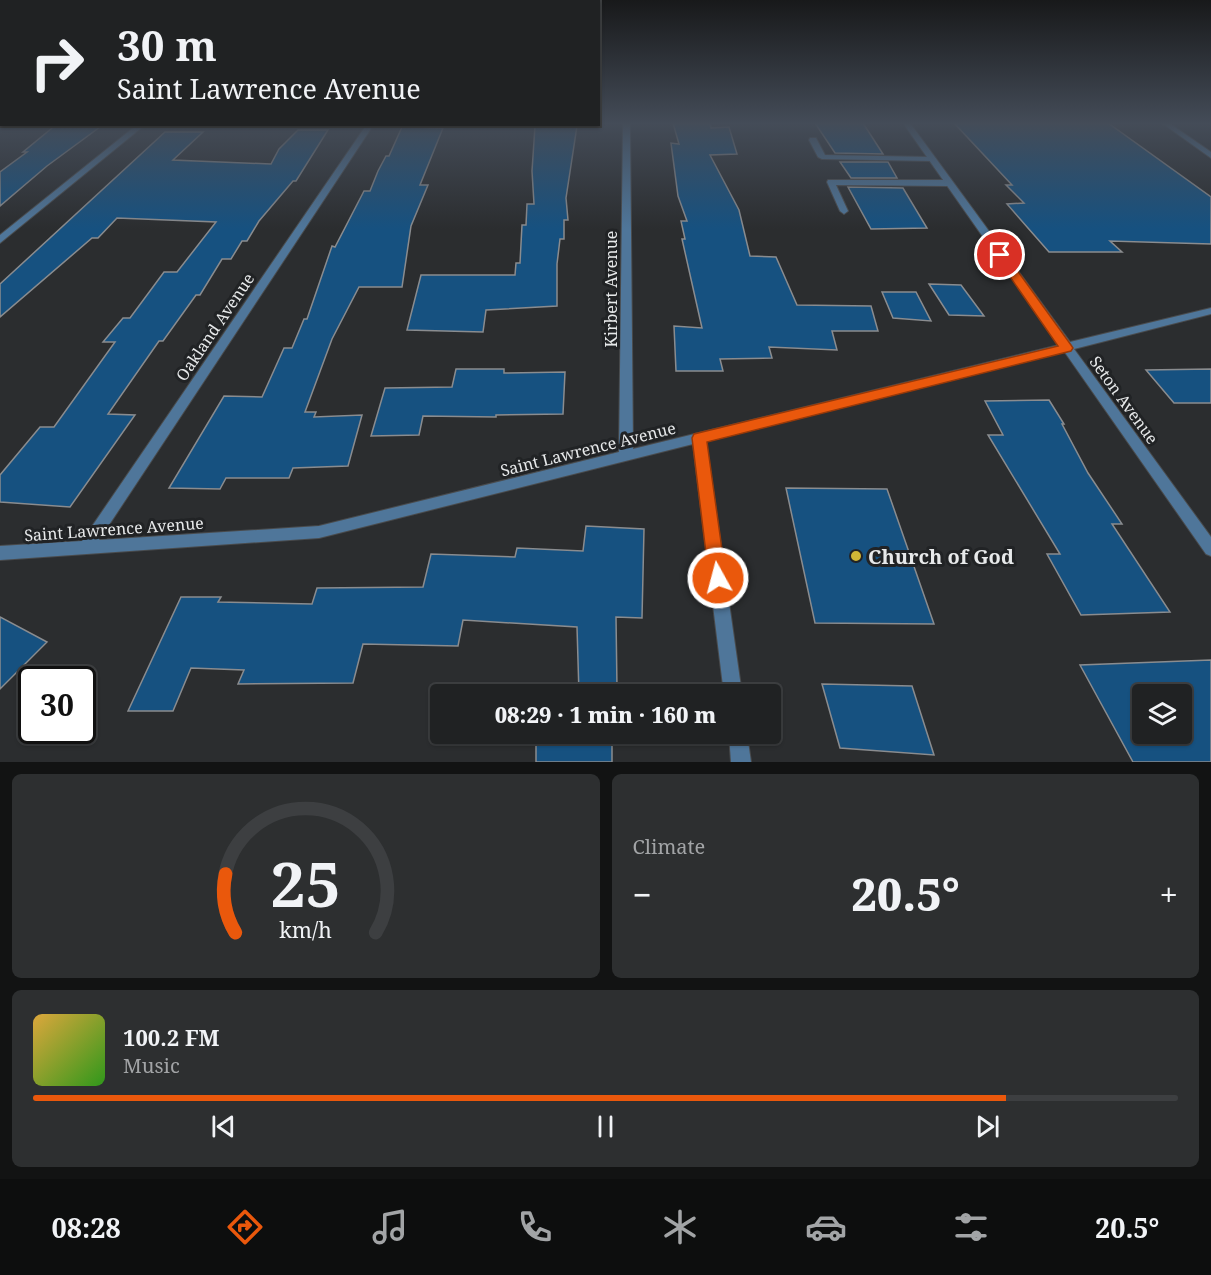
<!DOCTYPE html>
<html lang="en">
<head>
<meta charset="utf-8">
<style>
	body { margin:0; font-family:"Noto Serif",serif; background:#2d2f30; color:#f1f3f6; height:100vh; display:flex; flex-direction:column; font-size:22px; white-space:nowrap }
	* { box-sizing:border-box; margin:0 }
	p { font-size:20px; color:#a2a4a6 }
	.icon { flex:none; width:33px; height:33px; fill:none; stroke:currentColor; stroke-width:2; stroke-linecap:round; stroke-linejoin:round }
	.map { position:relative; height:762px; overflow:hidden }
	.details { display:flex; flex-direction:column; gap:12px; padding:12px; background:#121313; flex:1 }
	.details>* { flex:none }
	.guide { position:absolute; left:0px; top:0px; width:600px; height:126px; box-shadow:0 2px 4px #0004,0 0 0 2px #3d3f41; background:#202223; color:#f1f3f6; overflow:hidden }
	.tools { position:absolute; left:1132px; top:684px; display:grid; gap:12px }
	.tools a { display:grid; place-items:center; width:60px; height:60px; border-radius:6px; background:#202223; box-shadow:0 2px 4px #0004,0 0 0 2px #3d3f41; font-size:30px }
	.speed { position:absolute; left:18px; top:666px; display:flex; gap:12px; font-size:30px; font-weight:700; text-align:center }
	.speed>* { display:grid; place-content:center; width:78px; height:78px; border-radius:50%; background:#202223; box-shadow:0 2px 4px #0004,0 0 0 2px #3d3f41; line-height:1 }
	.speed .limit { border:3px solid #111; border-radius:9px; background:#fff; color:#111 }
	.pin { position:absolute; display:grid; place-items:center; width:51px; height:51px; color:#fff; margin:-26px; border:3px solid #fff; border-radius:50%; box-shadow:0 2px 6px #0007 }
	.me { position:absolute; width:66px; margin:-33px; rotate:353deg; stroke-linejoin:round; filter:drop-shadow(0 0 4px #0008) }
	.turn { display:flex; align-items:center; gap:21px; height:126px; padding:0 18px; font-size:27px }
	.turn .icon { width:78px; height:78px; stroke-width:2.5 }
	.turn b { display:block; font-size:42px; line-height:51px }
	.big { font-size:45px; font-weight:800; line-height:1.1 }
	.details .card { flex:1; display:flex; flex-direction:column; justify-content:center; gap:9px; min-width:0; padding:0 21px; border-radius:9px; background:#2d2f30 }
	.details .dial { align-items:center; gap:0 }
	.dial svg { height:156px; overflow:visible; fill:none; stroke:#3d3f41; stroke-width:7; stroke-linecap:round; text-anchor:middle }
	.dial text { fill:#f1f3f6; stroke:none }
	.song { display:flex; align-items:center; gap:18px }
	.cover { width:72px; height:72px; border-radius:9px; background:linear-gradient(135deg,hsl(40 70% 55%),hsl(110 70% 35%)) }
	.played { height:6px; border-radius:3px; background:linear-gradient(90deg,#ea580c 85%,#3d3f41 85%) }
	.keys { display:flex; justify-content:space-around; direction:ltr }
	.heat { display:flex; justify-content:space-between; align-items:center; font-size:33px; direction:ltr }
	.details .tiles { flex:1; display:grid; gap:12px; grid-template-columns:1fr 1fr }
	.card:last-child { grid-column:span 2 }
	.trip { position:absolute; left:430px; top:684px; width:351px; height:60px; border-radius:6px; background:#202223; box-shadow:0 2px 4px #0004,0 0 0 2px #3d3f41; font-weight:800; line-height:60px; text-align:center }
	.tab-bar { display:flex; height:96px; justify-content:space-around; align-items:center; background:#0d0e0e; color:#a2a4a6 }
	.tab-bar .icon { width:42px; height:42px }
	.tab-bar .active { color:#ea580c }
	.tab-bar b { font-size:27px; color:#f1f3f6 }
	.map>svg:first-child { display:block }
	.building { fill:#165180; stroke:#8a8c8f; stroke-width:1.5; fill-rule:evenodd }
	.lines { fill:none; stroke-linecap:round; stroke-linejoin:round }
	.service-casing { stroke:#494b4d; stroke-width:2 }
	.minor-casing { stroke:#494b4d; stroke-width:2 }
	.service { fill:#4f769a; fill-rule:evenodd }
	.minor { fill:#4f769a; fill-rule:evenodd }
	.route { fill:#ea580c; stroke:#983908; stroke-width:1.5 }
	.poi-dot { fill:#d1b736; stroke:#212325; stroke-width:2 }
	.labels { text-anchor:middle; dominant-baseline:central; stroke-width:6; stroke-linejoin:round; paint-order:stroke }
	.street-label { font-size:16px; fill:#e7e9ea; stroke:#212325 }
	.near-poi-label { font-size:20px; font-weight:bold; fill:#e7e9ea; stroke:#212325; text-anchor:start }
</style>
</head>
<body>
<div class="map">
<svg width="1211" height="762" viewBox="0 0 1211 762">
	<rect width="100%" height="100%" fill="#2b2d2f"/>
	<g class="building">
		<polygon points="673,123 710,123 711,128 729,127 737,154 710,155 739,210 750,256 776,257 797,305 871,306 878,331 832,331 837,350 769,347 772,358 720,359 723,371 676,371 674,326 702,328 682,239 685,239 681,221 687,221 678,196 671,143 679,144"/>
		<polygon points="815,123 863,123 883,154 835,153"/>
		<polygon points="954,123 1108,123 1211,197 1211,244 1110,241 1122,252 1049,252 1007,204 1024,203 1006,185 1012,185"/>
		<polygon points="57,124 104,124 47,166 0,206 0,172 27,152 23,152"/>
		<polygon points="535,126 577,126 566,198 568,220 564,220 564,239 560,239 557,264 557,306 486,310 483,332 407,330 421,275 515,275 516,263 520,263 522,225 526,225 527,204 534,204 532,171"/>
		<polygon points="402,127 443,128 420,185 428,185 411,226 402,287 359,287 332,339 305,412 316,412 314,417 362,415 348,466 293,468 289,478 226,478 220,489 169,488 224,396 262,397 284,348 292,348 304,319 307,319 332,246 335,247 364,191 370,191 378,171 386,156 389,156"/>
		<polygon points="298,130 328,130 296,181 293,181 259,221 247,241 242,241 231,259 222,259 200,295 196,295 163,341 159,341 108,414 135,415 70,507 0,502 0,475 40,427 54,427 115,342 103,342 123,318 130,318 164,272 177,272 216,222 117,218 98,238 92,238 0,317 0,284 165,132 203,132 173,160 271,164 279,149"/>
		<polygon points="840,162 888,162 897,178 851,178"/>
		<polygon points="848,187 903,188 927,228 871,229"/>
		<polygon points="929,284 961,285 984,316 949,315"/>
		<polygon points="882,292 916,292 931,321 893,318"/>
		<polygon points="456,369 504,369 504,373 565,372 563,414 496,415 496,417 423,416 419,435 371,436 385,388 452,387"/>
		<polygon points="1211,369 1211,403 1174,403 1146,370"/>
		<polygon points="1049,400 1064,424 1062,424 1088,473 1122,524 1112,524 1170,612 1081,615 1047,554 1060,554 988,435 1003,435 985,401"/>
		<polygon points="786,488 887,489 934,624 815,623"/>
		<polygon points="586,526 644,529 642,618 616,617 617,688 613,689 613,694 579,694 577,627 463,620 458,646 363,644 353,683 238,684 244,670 191,668 173,711 128,711 181,597 221,597 218,602 312,604 317,588 423,587 431,554 515,557 517,548 583,551"/>
		<polygon points="0,617 47,642 0,689"/>
		<path d="M 1211,660 L 1211,762 L 1133,762 L 1080,665 ZM 1143,694 L 1182,694 L 1182,734 L 1143,734 Z"/>
		<polygon points="822,684 912,686 934,755 840,748"/>
		<rect x="536" y="734" width="76" height="28"/>
	</g>
	<g class="lines">
		<defs>
			<g id="service">
				<polygon points="810,138 816,138 825,155 932,157 936,159 932,161 822,159 818,157 809,140"/>
				<polygon points="828,180 949,180 953,183 949,186 836,185 848,211 844,214 840,211 827,182"/>
			</g>
			<g id="minor">
				<polygon points="623,123 630,123 633,449 1059,345 903,123 910,123 1070,342 1211,308 1211,314 1074,349 1211,537 1211,556 1206,554 1064,351 706,441 742,694 724,694 693,444 319,538 0,560 0,546 82,541 367,124 374,124 99,540 319,526 619,452"/>
				<polygon points="1162,123 1169,123 1211,152 1211,158"/>
				<polygon points="138,124 146,124 0,243 0,235"/>
				<polygon points="729,734 747,734 751,762 731,762"/>
			</g>
		</defs>
		<use href="#service" class="service-casing"/>
		<use href="#minor" class="minor-casing"/>
		<use href="#service" class="service"/>
		<use href="#minor" class="minor"/>
	</g>
	<linearGradient id="sky" x2="0" y2="1"><stop stop-color="#18191a"/><stop offset="0.54" stop-color="#444c58"/><stop offset="1" stop-color="#444c58" stop-opacity="0"/></linearGradient>
	<rect width="1211" height="229" fill="url(#sky)"/>
	<polygon class="route" points="1000,251 1004,252 1071,345 1073,348 1071,351 707,442 726,578 724,584 718,586 711,584 709,578 692,438 694,434 1058,346 995,255"/>
	<circle class="poi-dot" cx="856" cy="556" r="6"/>
	<g class="labels">
		<g class="street-label">
			<text transform="translate(611 289) rotate(-90)">Kirbert Avenue</text>
			<text transform="translate(215 327) rotate(-56)">Oakland Avenue</text>
			<text transform="translate(1124 400) rotate(54)">Seton Avenue</text>
			<text transform="translate(588 449) rotate(-14)">Saint Lawrence Avenue</text>
			<text transform="translate(114 529) rotate(-4)">Saint Lawrence Avenue</text>
		</g>
		<g class="near-poi-label">
			<text x="868" y="556">Church of God</text>
		</g>
	</g>
</svg>
<div class="tools">
<a><svg class="icon" aria-label="layers" viewBox="0 0 24 24"><path d="M12 4l9 5-9 5-9-5zM3 14l9 5 9-5"/></svg></a>
</div>
<div class="speed"><div class="limit">30</div></div>
<div class="pin" style="left:1000px;top:255px;background:#d93025"><svg class="icon" aria-label="arrive" viewBox="0 0 24 24"><path d="M6 21V4h12l-3 4 3 4H6"/></svg></div>
<svg class="me" style="left:718px;top:578px" viewBox="-20 -20 40 40"><circle r="17" fill="#ea580c" stroke="#fff" stroke-width="3"/><path d="M0-11L8 9 0 5-8 9z" fill="#fff"/></svg>
<div class="trip">08:29 · 1 min · 160 m</div>
<div class="guide">
<div class="turn"><svg class="icon" aria-label="right" viewBox="0 0 24 24"><path d="M7 20v-9h11M14 6l5 5-5 5"/></svg><div><b>30 m</b>Saint Lawrence Avenue</div></div>
</div>
</div>
<section class="details">
<div class="tiles">
<div class="card dial"><svg viewBox="0 0 100 80">
<path d="M14 69A42 42 0 1 1 86 69"/>
<path d="M14 69A42 42 0 0 1 9 39" stroke="#ea580c"/>
<text x="50" y="56" font-size="32" font-weight="700">25</text>
<text x="50" y="72" font-size="11">km/h</text>
</svg></div>
<div class="card"><p>Climate</p>
<div class="heat"><a>−</a><b class="big">20.5°</b><a>+</a></div>
</div>
<div class="card">
<div class="song"><i class="cover"></i><div><b>100.2 FM</b><p>Music</p></div></div>
<div class="played"></div>
<div class="keys"><svg class="icon" aria-label="previous" viewBox="0 0 24 24"><path d="M18 5L8 12l10 7zM5 5v14"/></svg><svg class="icon" aria-label="pause" viewBox="0 0 24 24"><path d="M8 5v14M16 5v14"/></svg><svg class="icon" aria-label="next" viewBox="0 0 24 24"><path d="M6 5l10 7-10 7zM19 5v14"/></svg></div>
</div>
</div>
</section>
<nav class="tab-bar">
<b>08:28</b>
<svg class="icon active" aria-label="directions" viewBox="0 0 24 24"><path d="M12 3l9 9-9 9-9-9zM9 14v-3h6M13 9l2 2-2 2"/></svg>
<svg class="icon" aria-label="music" viewBox="0 0 24 24"><path d="M9 18V5l10-2v13"/><circle cx="6" cy="18" r="3"/><circle cx="16" cy="16" r="3"/></svg>
<svg class="icon" aria-label="phone" viewBox="0 0 24 24"><path d="M5 4h4l2 5-3 2q2 4 5 5l2-3 5 2v4C11 20 4 13 5 4z"/></svg>
<svg class="icon" aria-label="climate" viewBox="0 0 24 24"><path d="M12 3v18M4 7l16 10M4 17L20 7"/></svg>
<svg class="icon" aria-label="car" viewBox="0 0 24 24"><path d="M5 17H2v-5l4-1 3-4h7l3 4 3 1v5h-3M9 17h6M6 11h13"/><circle cx="7" cy="17" r="2"/><circle cx="17" cy="17" r="2"/></svg>
<svg class="icon" aria-label="filters" viewBox="0 0 24 24"><path d="M4 7h16M4 17h16"/><circle cx="9" cy="7" r="2"/><circle cx="15" cy="17" r="2"/></svg>
<b>20.5°</b>
</nav>
</body>
</html>
